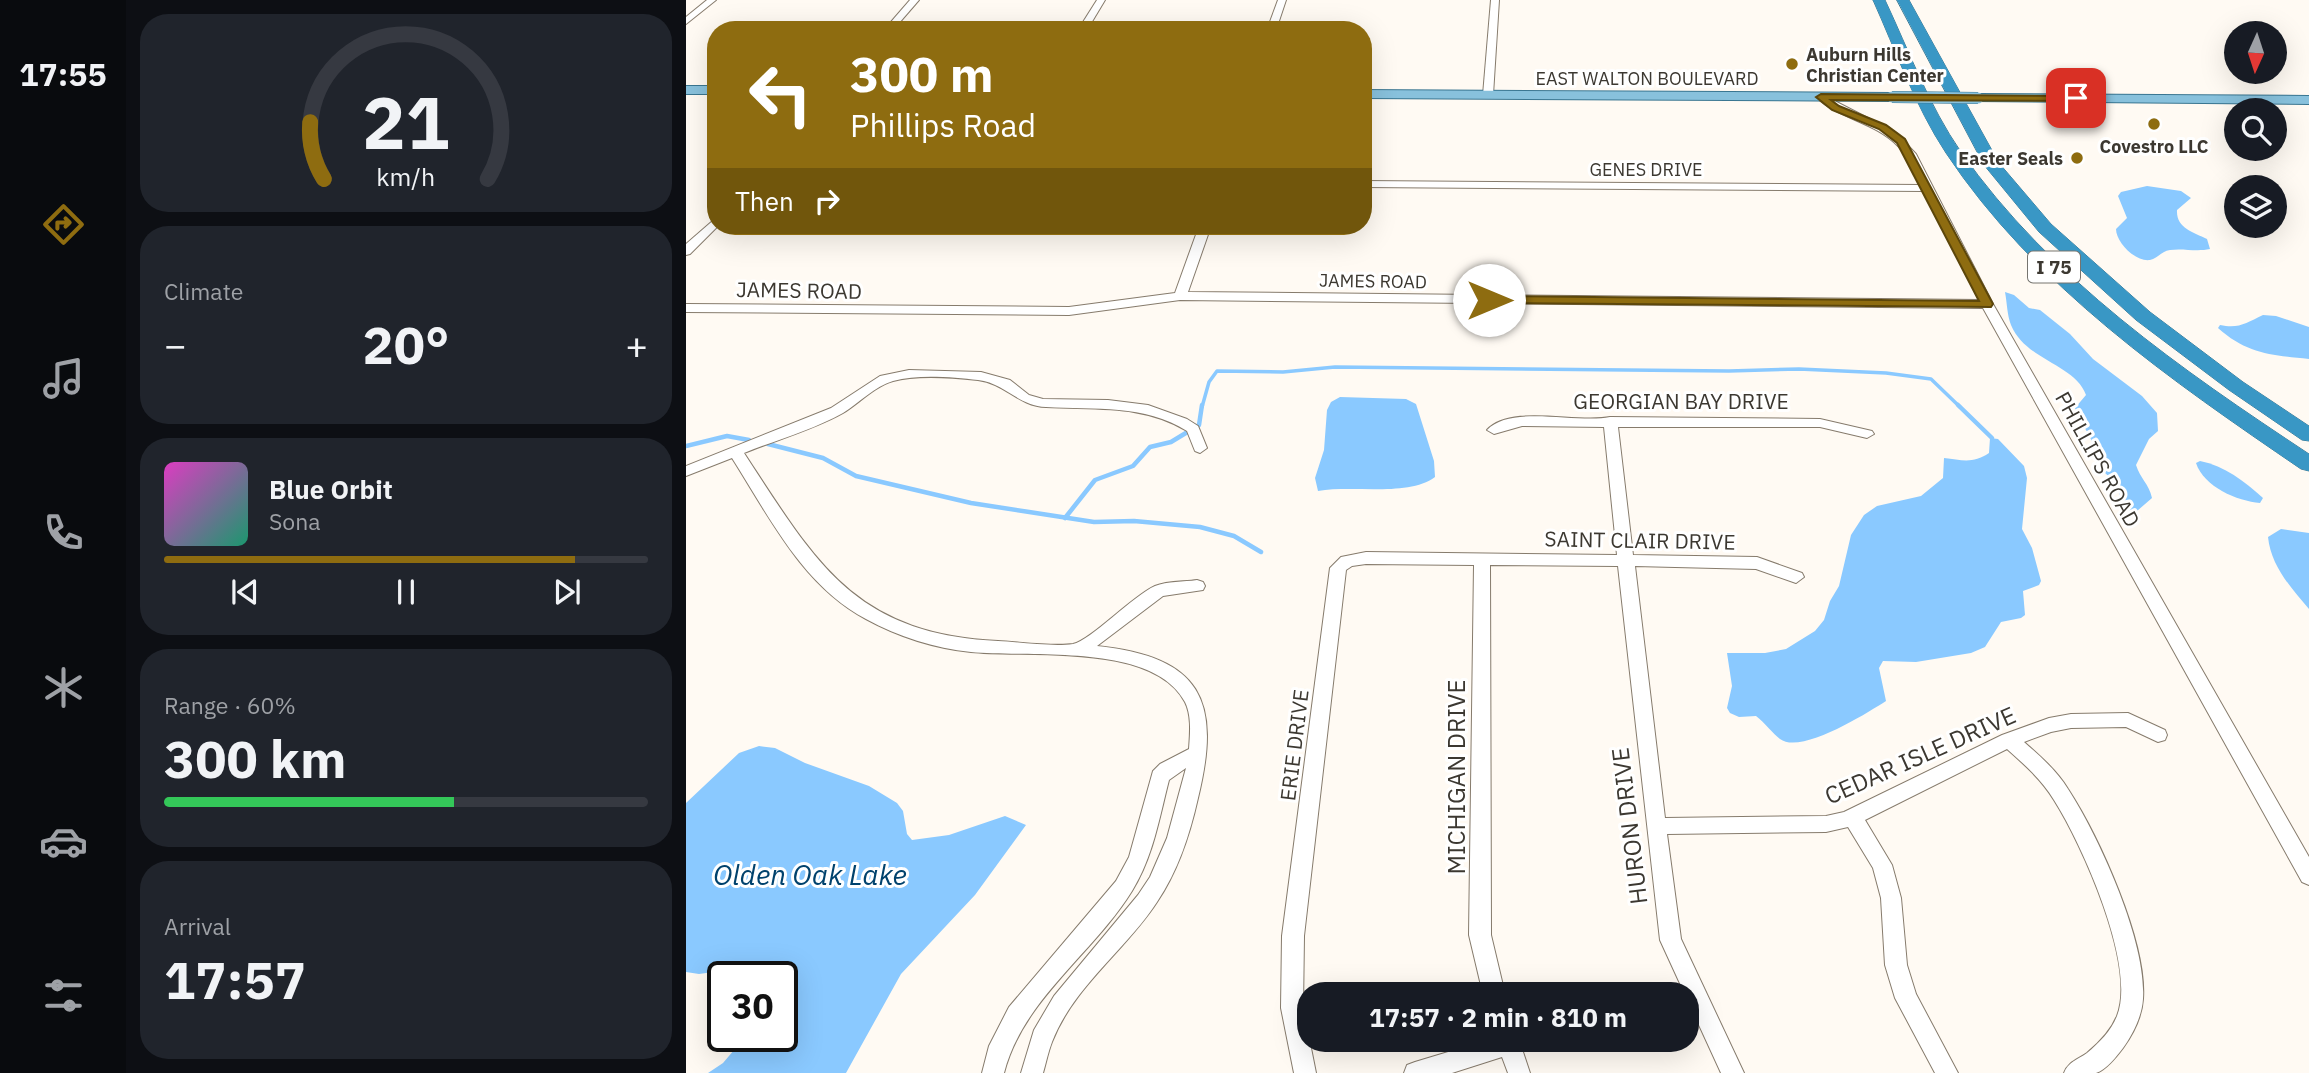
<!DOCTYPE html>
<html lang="en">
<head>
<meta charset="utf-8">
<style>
	body { margin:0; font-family:"IBM Plex Sans",sans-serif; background:#20242c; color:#f1f3f6; height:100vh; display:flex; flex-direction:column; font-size:26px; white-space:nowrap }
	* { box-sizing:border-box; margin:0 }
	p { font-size:23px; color:#9ea1a6 }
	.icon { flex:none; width:38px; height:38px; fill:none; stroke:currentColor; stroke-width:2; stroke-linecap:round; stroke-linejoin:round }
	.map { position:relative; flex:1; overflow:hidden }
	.panel { display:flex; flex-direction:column; gap:14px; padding:14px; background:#0d0f14; width:560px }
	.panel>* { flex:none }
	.banner { position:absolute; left:21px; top:21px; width:665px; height:214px; border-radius:28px; box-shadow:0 7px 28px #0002; background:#8e6c10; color:#fff; overflow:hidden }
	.needle { width:46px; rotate:183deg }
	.controls { position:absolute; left:1538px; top:21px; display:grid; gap:14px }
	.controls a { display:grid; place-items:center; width:63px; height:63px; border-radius:50%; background:#171b24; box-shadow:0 7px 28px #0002; font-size:35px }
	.speed { position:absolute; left:21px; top:961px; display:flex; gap:14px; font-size:35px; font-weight:700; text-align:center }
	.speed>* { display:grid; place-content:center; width:91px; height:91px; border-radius:50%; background:#171b24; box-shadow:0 7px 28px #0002; line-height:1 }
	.speed .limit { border:4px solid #111; border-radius:10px; background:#fff; color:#111 }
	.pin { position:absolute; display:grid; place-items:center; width:60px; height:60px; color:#fff; margin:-30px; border-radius:14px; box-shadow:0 4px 10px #0006 }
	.me { position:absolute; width:77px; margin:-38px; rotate:90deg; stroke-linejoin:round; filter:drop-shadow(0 0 5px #0008) }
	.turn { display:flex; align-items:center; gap:24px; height:147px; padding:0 28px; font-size:32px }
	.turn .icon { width:91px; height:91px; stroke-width:2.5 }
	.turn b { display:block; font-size:49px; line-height:60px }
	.then { display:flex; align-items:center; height:66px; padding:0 28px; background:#0003; gap:14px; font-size:26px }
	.big { font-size:52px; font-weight:800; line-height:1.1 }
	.panel .card { flex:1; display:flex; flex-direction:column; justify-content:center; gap:10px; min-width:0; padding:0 24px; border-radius:28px; background:#20242c }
	.panel .dial { align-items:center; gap:0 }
	.dial svg { height:182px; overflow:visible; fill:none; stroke:#363941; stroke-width:7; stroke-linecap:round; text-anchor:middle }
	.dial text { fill:#f1f3f6; stroke:none }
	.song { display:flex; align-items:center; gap:21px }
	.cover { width:84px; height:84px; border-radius:10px; background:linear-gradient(135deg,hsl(310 70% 55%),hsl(160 70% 35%)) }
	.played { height:7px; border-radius:4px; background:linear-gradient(90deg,#8e6c10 85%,#363941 85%) }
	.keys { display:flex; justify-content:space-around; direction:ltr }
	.heat { display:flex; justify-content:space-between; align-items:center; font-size:38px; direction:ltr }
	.charge { height:10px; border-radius:5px; background:linear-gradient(90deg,#34c759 60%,#363941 0) }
	.trip { position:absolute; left:611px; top:982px; width:402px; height:70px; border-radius:28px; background:#171b24; box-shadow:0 7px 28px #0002; font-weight:800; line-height:70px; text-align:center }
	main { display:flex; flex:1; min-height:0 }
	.tabs { display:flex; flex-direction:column; width:126px; justify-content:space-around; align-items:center; background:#090b0e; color:#9ea1a6 }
	.tabs .icon { width:49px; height:49px }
	.tabs .active { color:#8e6c10 }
	.tabs b { font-size:32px; color:#f1f3f6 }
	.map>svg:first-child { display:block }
	.water { fill:#8ac9ff }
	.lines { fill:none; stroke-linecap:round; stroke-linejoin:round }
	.stream-far1 { stroke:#8ac9ff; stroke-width:3.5 }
	.stream { stroke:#8ac9ff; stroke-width:4.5 }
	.minor-casing { stroke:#867b6c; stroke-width:2 }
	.major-casing { stroke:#3a7691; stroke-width:2 }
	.highway-casing { stroke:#3a7691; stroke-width:1 }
	.minor { fill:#fff; fill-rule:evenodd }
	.major { fill:#88c1dc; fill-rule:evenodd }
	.highway { fill:#3997c5; fill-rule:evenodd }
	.major-bridge-casing { stroke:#3a7691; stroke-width:12; stroke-linecap:butt }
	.major-bridge { stroke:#88c1dc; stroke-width:11 }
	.route { fill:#8e6c10; stroke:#5c460a; stroke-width:2 }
	.poi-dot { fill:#8e6c10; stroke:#fff; stroke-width:2.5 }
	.labels { text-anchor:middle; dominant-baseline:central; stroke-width:6; stroke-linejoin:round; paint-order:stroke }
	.far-poi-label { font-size:18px; font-weight:bold; fill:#3c3831; stroke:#fff; text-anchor:start }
	.far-street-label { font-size:18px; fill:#3c3831; stroke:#fff }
	.shield { fill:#fff; stroke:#76746f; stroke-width:2 }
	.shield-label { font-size:19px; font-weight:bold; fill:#3c3831 }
	.street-label { font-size:21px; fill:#3c3831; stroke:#fff }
	.near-street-label { font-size:24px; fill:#3c3831; stroke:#fff }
	.near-water-label { font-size:28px; font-style:italic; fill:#00426d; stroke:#fff }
</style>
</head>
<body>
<main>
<nav class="tabs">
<b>17:55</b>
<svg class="icon active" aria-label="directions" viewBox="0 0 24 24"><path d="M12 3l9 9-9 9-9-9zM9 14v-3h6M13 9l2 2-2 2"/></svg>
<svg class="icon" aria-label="music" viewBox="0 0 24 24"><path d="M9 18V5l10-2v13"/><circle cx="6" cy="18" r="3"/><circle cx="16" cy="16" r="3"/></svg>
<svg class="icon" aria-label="phone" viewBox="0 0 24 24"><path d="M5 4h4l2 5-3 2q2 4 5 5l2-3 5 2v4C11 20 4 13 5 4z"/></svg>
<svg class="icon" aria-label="climate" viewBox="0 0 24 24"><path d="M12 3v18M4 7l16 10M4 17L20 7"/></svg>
<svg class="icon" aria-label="car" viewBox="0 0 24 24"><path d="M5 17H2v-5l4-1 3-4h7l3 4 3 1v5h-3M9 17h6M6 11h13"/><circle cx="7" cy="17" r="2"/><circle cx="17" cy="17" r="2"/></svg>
<svg class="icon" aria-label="filters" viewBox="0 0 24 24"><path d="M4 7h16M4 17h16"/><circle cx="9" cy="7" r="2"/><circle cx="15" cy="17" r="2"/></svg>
</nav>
<section class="panel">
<div class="card dial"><svg viewBox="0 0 100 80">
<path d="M14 69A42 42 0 1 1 86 69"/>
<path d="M14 69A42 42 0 0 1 8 44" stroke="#8e6c10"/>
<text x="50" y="56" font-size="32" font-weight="700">21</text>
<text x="50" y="72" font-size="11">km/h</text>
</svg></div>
<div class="card"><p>Climate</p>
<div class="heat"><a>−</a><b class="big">20°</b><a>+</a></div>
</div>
<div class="card">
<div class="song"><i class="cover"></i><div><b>Blue Orbit</b><p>Sona</p></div></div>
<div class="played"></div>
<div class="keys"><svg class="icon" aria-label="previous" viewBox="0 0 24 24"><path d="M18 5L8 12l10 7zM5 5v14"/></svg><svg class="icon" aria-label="pause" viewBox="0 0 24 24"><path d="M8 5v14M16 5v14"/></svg><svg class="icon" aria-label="next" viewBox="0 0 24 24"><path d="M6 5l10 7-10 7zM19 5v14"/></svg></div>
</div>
<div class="card"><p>Range · 60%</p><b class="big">300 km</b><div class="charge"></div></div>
<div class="card"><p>Arrival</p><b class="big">17:57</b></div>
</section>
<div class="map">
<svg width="1623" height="1073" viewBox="0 0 1623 1073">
	<rect width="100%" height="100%" fill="#fffaf3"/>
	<g class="water">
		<path d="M 1461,186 L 1495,191 L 1505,198 L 1491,210 C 1490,228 1507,232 1521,239 L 1524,249 C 1510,252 1497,248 1484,250 C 1476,251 1472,258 1464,260 C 1449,262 1430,242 1430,229 L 1441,218 L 1432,196 L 1435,192 Z"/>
		<path d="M 1319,292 L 1328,295 L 1343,308 L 1354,310 L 1384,334 L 1407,359 L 1456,396 L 1471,413 L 1472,431 L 1463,439 L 1450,465 C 1454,478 1463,484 1466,498 L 1451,511 L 1435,510 L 1432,504 C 1440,485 1420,477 1411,464 C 1407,458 1410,454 1408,448 C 1405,434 1393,422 1389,408 L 1400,395 C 1389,364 1340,361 1325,325 C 1321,315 1321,302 1319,292 Z"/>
		<path d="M 1577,315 L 1590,316 L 1623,327 L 1623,359 C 1585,355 1561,354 1532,328 L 1534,325 C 1553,329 1560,323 1577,315 Z"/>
		<path d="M 654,397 L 720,399 L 730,404 L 748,461 L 749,477 C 722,497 667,485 632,491 L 629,478 L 638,450 L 641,410 L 645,402 Z"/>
		<path d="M 1304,438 L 1312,439 L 1338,466 L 1341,478 L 1336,529 L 1346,548 L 1355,581 L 1353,585 L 1337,591 L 1339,615 L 1335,618 L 1315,622 L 1299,647 L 1285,653 L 1230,662 L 1197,661 L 1193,668 L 1200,701 C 1181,713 1115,755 1094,739 C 1087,734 1079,723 1070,716 L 1053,717 L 1044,713 L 1041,708 L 1046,686 L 1041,653 L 1079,653 L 1100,649 L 1129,631 L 1138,620 L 1144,601 L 1153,586 L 1165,535 L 1178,515 L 1191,506 L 1235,496 L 1257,478 L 1258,458 C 1276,460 1287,464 1303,453 Z"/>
		<path d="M 1514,461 C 1539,466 1558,481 1577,498 L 1574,503 C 1551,501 1518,487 1510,463 Z"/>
		<path d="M 1595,529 L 1623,533 L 1623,609 C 1605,588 1585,566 1582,537 Z"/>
		<path d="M 73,746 L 89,748 L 119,763 L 183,786 L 211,803 L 217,811 L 221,834 L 226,840 L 263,835 L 319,816 L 340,825 L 289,895 L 215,974 L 160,1073 L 22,1073 L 37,1063 L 60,1036 L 96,1036 C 96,1019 101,990 96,976 L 70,966 L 13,974 L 0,972 L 0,803 L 53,753 Z"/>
	</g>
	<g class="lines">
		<polyline class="stream-far1" points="516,407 523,382 531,371 597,372 649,367 1043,371 1113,369 1200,373 1245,379 1274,407"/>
		<g class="stream">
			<polyline points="1272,405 1306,438"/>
			<polyline points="82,444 137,458 170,476 285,503 408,522 448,521 514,527 548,536 575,552"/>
			<polyline points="0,446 41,436 63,440"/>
			<polyline points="379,518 409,480 447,466 464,447 485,442 513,425 516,405"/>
		</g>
		<defs>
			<g id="minor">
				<polygon points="21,0 30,0 0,24 0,17"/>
				<polygon points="224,0 233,0 207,30 198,30"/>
				<polygon points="411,0 419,0 401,30 392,30"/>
				<polygon points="592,0 600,0 590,30 581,30"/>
				<polygon points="805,0 813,0 807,95 802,98 797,95"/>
				<path d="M 1135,94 L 1209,132 L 1230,154 L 1307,304 L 1623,857 L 1623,885 L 1616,882 L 1297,308 L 494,300 L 383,315 L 0,312 L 0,304 L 383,307 L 489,293 L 512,229 L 457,229 L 451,226 L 525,226 L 502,292 L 1293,300 L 1238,191 L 677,187 L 677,181 L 1235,185 C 1228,171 1223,156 1212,146 C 1189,122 1153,119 1130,97 Z"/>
				<polygon points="30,218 32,226 4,254 0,255 0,244"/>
				<path d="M 223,370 L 295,372 L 324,380 L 343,395 L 357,399 L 422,400 L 462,405 L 501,419 L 512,426 L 521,448 L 514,453 L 509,451 L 501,431 C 458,404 409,410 360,407 C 332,406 319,383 292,380 C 266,377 232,374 207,381 C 189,386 173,403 157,413 C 127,430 90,440 58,453 C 130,563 168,634 312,641 C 333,642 367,647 387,644 C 404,641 448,595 469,586 C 481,581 498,582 511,580 L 517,582 L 519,586 L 517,590 L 477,596 L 411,646 C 515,657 536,700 512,798 C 504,834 492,871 471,902 C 440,950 387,987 366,1042 C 362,1052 360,1063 357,1073 L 335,1073 L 348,1030 L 368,996 L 452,895 L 464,877 L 481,838 L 500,768 L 483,780 C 473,819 467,857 446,891 C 407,954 337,999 318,1073 L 296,1073 L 303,1046 L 323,1007 L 430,881 L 443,857 L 467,771 L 474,764 L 503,749 C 504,734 506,716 499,702 C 467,642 343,658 285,652 C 248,648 213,637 180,619 C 116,585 83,516 46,458 L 0,476 L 0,466 L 145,408 L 194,376 Z"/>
				<path d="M 924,417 L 1134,419 L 1186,431 L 1188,434 L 1181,438 L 1134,427 L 932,427 L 947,555 L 1071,557 L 1116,573 L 1118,577 L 1110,583 L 1070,569 L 949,566 L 979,818 L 1140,816 L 1158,812 L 1316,735 L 1363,718 L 1385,714 L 1442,713 L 1479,730 L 1481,735 L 1479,740 L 1472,742 L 1440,727 L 1385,728 L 1365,732 L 1338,742 C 1354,756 1371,771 1382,789 C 1413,837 1461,942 1457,999 C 1456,1016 1447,1034 1437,1048 C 1431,1056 1420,1070 1410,1073 C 1400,1073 1387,1073 1378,1073 C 1382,1062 1391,1060 1401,1053 C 1413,1043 1425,1031 1431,1016 C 1451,966 1396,844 1368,800 C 1356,780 1338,764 1321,749 L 1179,820 L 1206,865 L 1215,898 L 1221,965 L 1230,994 L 1272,1073 L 1249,1073 L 1209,998 L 1199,965 L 1195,898 L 1187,868 L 1162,827 L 1140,832 L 981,834 L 995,939 L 1058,1073 L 1035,1073 L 974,940 L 932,566 L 804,565 L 805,935 L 819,994 L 797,994 L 783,935 L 788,565 L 680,564 L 666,566 L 660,570 L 618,936 L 617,1008 L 630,1073 L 608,1073 L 595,1008 L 596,936 L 644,568 L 655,557 L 680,552 L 931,555 L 918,427 L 836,426 L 808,434 L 801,430 C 825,404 891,424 924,417 Z"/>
				<polygon points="802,1040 833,1040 844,1073 822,1073 816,1057 766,1073 718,1073 721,1065 729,1062"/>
			</g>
			<g id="major">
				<rect x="0" y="86" width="30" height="8"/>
				<polygon points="677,90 1206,93 1212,97 1206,101 677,98"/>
				<polygon points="1292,94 1623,96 1623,104 1288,101 1286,98"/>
			</g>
			<g id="highway">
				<path d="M 1187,0 L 1199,0 C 1223,51 1243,106 1275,152 C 1364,279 1496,370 1623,454 L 1623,471 L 1615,469 C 1486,381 1348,286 1260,153 C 1229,106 1210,51 1187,0 Z"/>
				<polygon points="1211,0 1223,0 1313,163 1365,224 1464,312 1557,382 1623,426 1623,441 1616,440 1543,390 1450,320 1353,232 1298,165"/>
			</g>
		</defs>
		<use href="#minor" class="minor-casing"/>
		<use href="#major" class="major-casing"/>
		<use href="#highway" class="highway-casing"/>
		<use href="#minor" class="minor"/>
		<use href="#major" class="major"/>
		<use href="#highway" class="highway"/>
		<defs>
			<polyline id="major-bridge" points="1206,97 1292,98"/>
		</defs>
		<use href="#major-bridge" class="major-bridge-casing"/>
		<use href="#major-bridge" class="major-bridge"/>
	</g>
	<polygon class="route" points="1135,94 1394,96 1394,100 1390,101 1145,100 1153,106 1200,125 1219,139 1307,304 1305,307 803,303 796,300 803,296 1293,301 1211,143 1193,129 1146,110 1130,97"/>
	<g class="poi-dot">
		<circle cx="1106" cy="64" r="7"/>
		<circle cx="1468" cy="124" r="7"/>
		<circle cx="1391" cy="158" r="7"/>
	</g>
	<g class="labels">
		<g class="far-poi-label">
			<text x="1120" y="54">Auburn Hills<tspan x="1120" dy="21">Christian Center</tspan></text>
			<text x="1468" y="146" text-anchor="middle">Covestro LLC</text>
			<text x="1377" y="158" text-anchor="end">Easter Seals</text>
		</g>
		<g class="far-street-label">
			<text x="961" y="78">EAST WALTON BOULEVARD</text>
			<text x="960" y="169">GENES DRIVE</text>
			<text transform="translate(687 281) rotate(1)">JAMES ROAD</text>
		</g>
		<rect class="shield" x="1342" y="251.5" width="52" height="31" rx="5"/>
		<g class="shield-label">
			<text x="1368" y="267">I 75</text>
		</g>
		<g class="street-label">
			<text transform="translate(113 290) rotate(1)">JAMES ROAD</text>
			<text x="995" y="401">GEORGIAN BAY DRIVE</text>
			<text transform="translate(1412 459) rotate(61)">PHILLIPS ROAD</text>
			<text transform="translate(954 540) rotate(1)">SAINT CLAIR DRIVE</text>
			<text transform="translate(608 745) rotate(-83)">ERIE DRIVE</text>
		</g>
		<g class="near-street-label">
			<text transform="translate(1234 755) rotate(-24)">CEDAR ISLE DRIVE</text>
			<text transform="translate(770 777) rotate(-90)">MICHIGAN DRIVE</text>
			<text transform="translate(943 826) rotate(-97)">HURON DRIVE</text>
		</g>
		<g class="near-water-label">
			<text x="124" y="874">Olden Oak Lake</text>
		</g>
	</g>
</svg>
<div class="controls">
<a><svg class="needle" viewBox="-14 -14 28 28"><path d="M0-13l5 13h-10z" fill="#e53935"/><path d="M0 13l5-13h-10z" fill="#9ea1a6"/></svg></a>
<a><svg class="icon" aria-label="search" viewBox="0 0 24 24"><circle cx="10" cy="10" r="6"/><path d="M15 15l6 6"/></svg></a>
<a><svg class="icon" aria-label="layers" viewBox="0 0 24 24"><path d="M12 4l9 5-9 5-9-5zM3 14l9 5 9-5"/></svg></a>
</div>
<div class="speed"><div class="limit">30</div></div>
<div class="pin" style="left:1390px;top:98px;background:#d93025"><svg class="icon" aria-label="arrive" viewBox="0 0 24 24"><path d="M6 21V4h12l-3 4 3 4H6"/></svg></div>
<svg class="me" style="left:803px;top:300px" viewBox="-20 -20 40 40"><circle r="19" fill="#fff"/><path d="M0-13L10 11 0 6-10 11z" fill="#8e6c10"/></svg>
<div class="trip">17:57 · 2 min · 810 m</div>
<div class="banner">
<div class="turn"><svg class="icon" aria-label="left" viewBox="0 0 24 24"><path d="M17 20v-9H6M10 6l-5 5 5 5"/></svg><div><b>300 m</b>Phillips Road</div></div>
<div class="then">Then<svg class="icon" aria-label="right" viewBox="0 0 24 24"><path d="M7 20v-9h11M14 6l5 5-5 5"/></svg></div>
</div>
</div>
</main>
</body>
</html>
